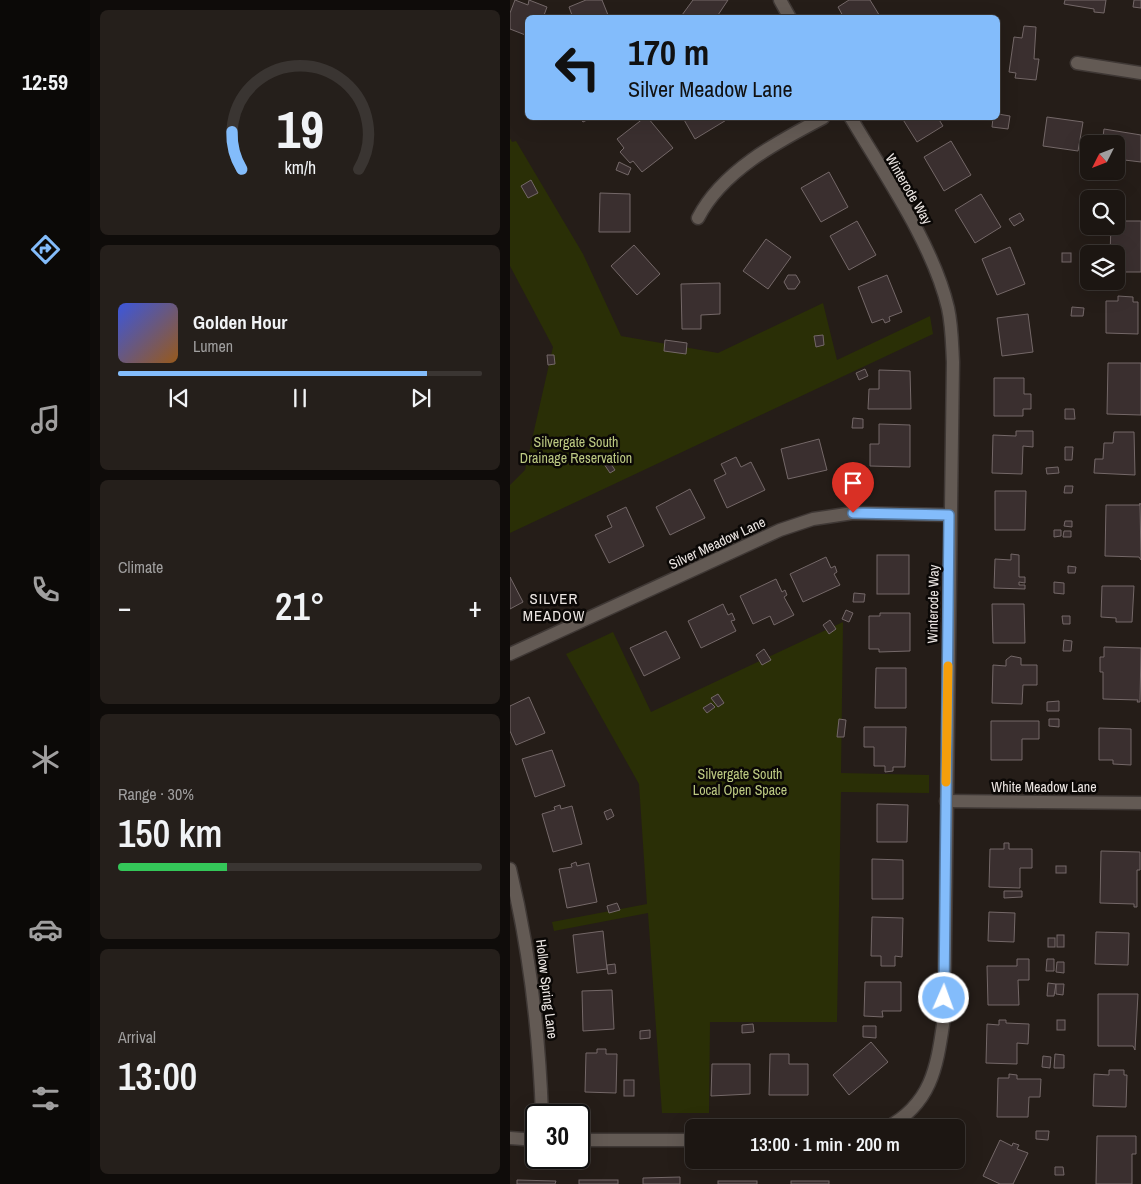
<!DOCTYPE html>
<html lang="en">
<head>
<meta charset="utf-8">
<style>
	body { margin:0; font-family:"Archivo Narrow",sans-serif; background:#251f1b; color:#f1f3f6; height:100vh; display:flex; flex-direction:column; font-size:19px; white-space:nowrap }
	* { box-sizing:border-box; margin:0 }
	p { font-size:16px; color:#a09f9f }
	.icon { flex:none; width:28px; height:28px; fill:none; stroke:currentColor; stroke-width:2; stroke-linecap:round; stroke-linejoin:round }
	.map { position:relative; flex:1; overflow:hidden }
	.panel { display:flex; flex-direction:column; gap:10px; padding:10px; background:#0f0c0a; width:420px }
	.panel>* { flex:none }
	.hud { position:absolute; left:15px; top:15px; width:475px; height:105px; border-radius:8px; box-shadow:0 5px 20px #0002,0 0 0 1px #3a3532; background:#83bcfb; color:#111; overflow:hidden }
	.needle { width:32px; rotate:228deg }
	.tools { position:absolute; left:570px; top:135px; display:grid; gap:10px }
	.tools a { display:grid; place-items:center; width:45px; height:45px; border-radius:8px; background:#1c1612; box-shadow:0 5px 20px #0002,0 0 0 1px #3a3532; font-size:25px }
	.speed { position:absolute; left:15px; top:1104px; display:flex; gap:10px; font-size:25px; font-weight:700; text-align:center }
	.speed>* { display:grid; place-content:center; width:65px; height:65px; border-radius:50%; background:#1c1612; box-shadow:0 5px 20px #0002,0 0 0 1px #3a3532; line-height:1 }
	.speed .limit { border:2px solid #111; border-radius:8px; background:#fff; color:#111 }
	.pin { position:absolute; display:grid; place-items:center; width:42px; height:42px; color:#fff; margin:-51px -21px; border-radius:50% 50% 50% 0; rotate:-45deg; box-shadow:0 0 5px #0007 }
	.pin .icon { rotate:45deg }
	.me { position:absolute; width:55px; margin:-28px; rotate:2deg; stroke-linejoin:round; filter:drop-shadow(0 0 4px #0008) }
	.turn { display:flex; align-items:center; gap:18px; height:105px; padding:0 20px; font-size:22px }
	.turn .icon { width:65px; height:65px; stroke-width:2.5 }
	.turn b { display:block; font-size:35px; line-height:42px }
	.big { font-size:38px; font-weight:600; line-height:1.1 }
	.panel .widget { flex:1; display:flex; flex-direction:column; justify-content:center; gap:8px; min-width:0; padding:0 18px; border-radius:8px; background:#251f1b }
	.panel .dial { align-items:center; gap:0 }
	.dial svg { height:130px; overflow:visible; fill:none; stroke:#3a3532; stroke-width:7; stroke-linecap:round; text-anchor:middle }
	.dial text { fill:#f1f3f6; stroke:none }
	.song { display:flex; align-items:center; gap:15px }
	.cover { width:60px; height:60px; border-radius:8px; background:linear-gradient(135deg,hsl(230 70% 55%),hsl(30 70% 35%)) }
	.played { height:5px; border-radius:2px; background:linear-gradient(90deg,#83bcfb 85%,#3a3532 85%) }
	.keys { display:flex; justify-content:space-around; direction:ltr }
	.heat { display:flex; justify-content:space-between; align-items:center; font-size:28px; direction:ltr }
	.charge { height:8px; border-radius:4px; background:linear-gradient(90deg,#34c759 30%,#3a3532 0) }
	.trip { position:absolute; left:175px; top:1119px; width:280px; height:50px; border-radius:8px; background:#1c1612; box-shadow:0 5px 20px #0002,0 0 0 1px #3a3532; font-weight:600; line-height:50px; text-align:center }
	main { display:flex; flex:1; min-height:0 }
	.tabs { display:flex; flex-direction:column; width:90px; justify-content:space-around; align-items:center; background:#0b0907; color:#a09f9f }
	.tabs .icon { width:35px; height:35px }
	.tabs .on { color:#83bcfb }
	.tabs b { font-size:22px; color:#f1f3f6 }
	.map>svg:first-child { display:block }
	.green { fill:#2a2f06 }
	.building { fill:#3a2f2f; stroke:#746868 }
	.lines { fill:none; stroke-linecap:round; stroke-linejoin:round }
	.minor-casing { stroke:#3f3835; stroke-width:15 }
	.minor { stroke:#635a54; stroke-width:12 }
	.route-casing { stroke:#557aa3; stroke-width:12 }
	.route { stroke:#83bcfb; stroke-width:9 }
	.slow { stroke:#f59e0b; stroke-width:9 }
	.labels { text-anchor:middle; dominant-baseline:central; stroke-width:5; stroke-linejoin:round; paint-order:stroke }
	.street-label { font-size:14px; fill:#ece6e3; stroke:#0b0806 }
	.park-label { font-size:14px; fill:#bcc982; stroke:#0b0806 }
	.neighbourhood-label { font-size:15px; letter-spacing:1px; fill:#ece6e3; stroke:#0b0806 }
</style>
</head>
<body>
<main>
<nav class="tabs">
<b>12:59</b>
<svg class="icon on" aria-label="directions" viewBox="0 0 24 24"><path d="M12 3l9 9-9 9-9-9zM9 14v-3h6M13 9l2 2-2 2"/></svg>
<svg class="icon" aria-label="music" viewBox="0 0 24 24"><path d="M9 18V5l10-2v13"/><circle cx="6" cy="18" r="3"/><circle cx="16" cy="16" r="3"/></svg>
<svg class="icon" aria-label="phone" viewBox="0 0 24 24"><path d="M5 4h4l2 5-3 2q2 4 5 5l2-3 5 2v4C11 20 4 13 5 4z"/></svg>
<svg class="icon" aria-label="climate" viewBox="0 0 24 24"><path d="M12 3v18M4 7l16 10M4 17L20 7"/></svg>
<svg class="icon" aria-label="car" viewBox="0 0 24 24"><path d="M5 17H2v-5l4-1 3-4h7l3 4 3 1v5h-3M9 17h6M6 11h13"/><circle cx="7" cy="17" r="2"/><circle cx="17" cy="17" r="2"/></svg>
<svg class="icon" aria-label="filters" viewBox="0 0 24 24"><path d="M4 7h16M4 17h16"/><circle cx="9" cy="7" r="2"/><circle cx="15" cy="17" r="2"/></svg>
</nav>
<section class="panel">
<div class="widget dial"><svg viewBox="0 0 100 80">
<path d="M14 69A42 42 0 1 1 86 69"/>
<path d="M14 69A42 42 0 0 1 8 46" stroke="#83bcfb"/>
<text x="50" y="56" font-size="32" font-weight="700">19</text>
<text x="50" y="72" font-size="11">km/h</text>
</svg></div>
<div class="widget">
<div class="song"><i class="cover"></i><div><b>Golden Hour</b><p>Lumen</p></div></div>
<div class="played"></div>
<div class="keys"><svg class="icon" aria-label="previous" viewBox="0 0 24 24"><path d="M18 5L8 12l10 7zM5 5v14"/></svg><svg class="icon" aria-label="pause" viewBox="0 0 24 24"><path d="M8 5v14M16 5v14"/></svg><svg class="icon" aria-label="next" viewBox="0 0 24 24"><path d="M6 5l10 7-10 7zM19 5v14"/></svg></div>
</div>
<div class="widget"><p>Climate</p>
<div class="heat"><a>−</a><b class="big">21°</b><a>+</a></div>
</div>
<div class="widget"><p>Range · 30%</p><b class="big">150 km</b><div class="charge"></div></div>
<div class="widget"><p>Arrival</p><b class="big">13:00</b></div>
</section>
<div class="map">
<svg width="631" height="1184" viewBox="0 0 631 1184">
	<rect width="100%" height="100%" fill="#251d18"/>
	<g class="green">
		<polygon points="0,138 2,142 6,141 73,254 111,336 208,353 313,303 327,360 420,316 423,334 0,533 0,485 15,470 43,347 0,266"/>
		<polygon points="333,622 331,773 419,775 419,793 331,792 327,1022 200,1022 199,1113 152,1113 138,913 44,931 42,922 137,904 129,784 56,654 103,632 141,712"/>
	</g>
	<g class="building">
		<polygon points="5,0 18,5 19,0 37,7 33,18 18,18 18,36 0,29 0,13"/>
		<polygon points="76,0 92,0 98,15 95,18 63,18 59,7"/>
		<polygon points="183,0 218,0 206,18 176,18 172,15"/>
		<polygon points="339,0 360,0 371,18 334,18 328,7"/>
		<polygon points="555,0 596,0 594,13 584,12 584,9 554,4"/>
		<polygon points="624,0 631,0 631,8 623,7"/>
		<polygon points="514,26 526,27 524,59 529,59 526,80 505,78 506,73 499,72 504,37 512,38"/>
		<polygon points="488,114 500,116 498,129 482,127 483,118 488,118"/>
		<polygon points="537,117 573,122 568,151 533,146"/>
		<polygon points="70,118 81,118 73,122"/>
		<polygon points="134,118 138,118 163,148 132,172 123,161 120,163 110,152 114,148 107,139"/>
		<polygon points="173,118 217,118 218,119 185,139"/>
		<polygon points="392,118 428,118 433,126 407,142"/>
		<polygon points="594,129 631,135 631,162 606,159 606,144 592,144"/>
		<polygon points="441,141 461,175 434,191 414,157"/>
		<polygon points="109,162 121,168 118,175 106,170"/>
		<polygon points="319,172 338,207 311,222 291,188"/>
		<polygon points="21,180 28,193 18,198 11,186"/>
		<polygon points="585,190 609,194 608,206 606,199 584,199"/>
		<polygon points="90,193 120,194 120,232 89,232"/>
		<polygon points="471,194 491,227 465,243 445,210"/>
		<polygon points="510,213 514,220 504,226 499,219"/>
		<polygon points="347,221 366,255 339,270 320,236"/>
		<polygon points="606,221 631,221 631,272 606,272 606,254 600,254 601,226 606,226"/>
		<polygon points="256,239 281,257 258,289 233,271"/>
		<polygon points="124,245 150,274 127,295 101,266"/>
		<polygon points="500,247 515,284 487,295 472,259"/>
		<rect x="552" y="253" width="9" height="9"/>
		<polygon points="278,275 286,275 290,282 285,289 278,289 274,282"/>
		<polygon points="377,275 392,312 379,317 380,321 375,323 373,319 362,323 348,287"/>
		<polygon points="210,283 210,314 191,315 191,329 172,329 171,284"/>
		<polygon points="608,296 623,297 623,302 628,302 628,334 596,333 596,301 608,301"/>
		<polygon points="562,307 574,308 573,316 561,316"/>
		<polygon points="518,314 523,352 492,356 487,318"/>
		<polygon points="313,335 314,345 306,347 304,336"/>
		<polygon points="155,340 177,343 176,354 154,351"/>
		<polygon points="37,355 44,355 45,364 38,365"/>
		<polygon points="598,363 631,363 631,415 597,414"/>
		<polygon points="355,369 358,376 349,380 346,373"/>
		<polygon points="369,370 400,371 401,409 358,409 359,389 369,389"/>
		<polygon points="484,378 514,378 514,394 521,394 521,409 513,409 513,416 484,416"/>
		<polygon points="555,409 564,409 565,419 555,419"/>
		<polygon points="343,418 353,419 353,428 342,428"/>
		<polygon points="369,424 400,425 400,467 360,466 360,444 369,444"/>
		<polygon points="506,431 523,431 523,447 513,446 512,474 482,473 483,435 506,436"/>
		<polygon points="604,432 624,432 625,475 584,473 585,459 593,459 594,443 603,443"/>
		<polygon points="309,439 317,470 278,479 271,449"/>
		<polygon points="555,447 563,447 562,460 555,460"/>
		<polygon points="226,457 231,467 241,462 255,490 217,508 204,480 216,474 211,464"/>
		<polygon points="99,461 105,470 100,473 94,464"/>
		<polygon points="548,467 549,473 537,474 536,468"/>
		<polygon points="555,486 563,486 562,493 554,493"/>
		<polygon points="180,489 195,518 160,535 146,507"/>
		<polygon points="485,491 516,491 515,530 485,530"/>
		<polygon points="630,503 631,560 629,557 595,556 596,505 630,505"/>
		<polygon points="116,507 134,546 99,563 85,535 102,527 97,516"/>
		<polygon points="555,521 562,521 562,527 554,526"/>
		<polygon points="544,530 551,530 551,536 544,537"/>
		<polygon points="554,531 561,531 561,537 553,537"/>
		<polygon points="501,554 509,555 509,577 515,577 515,583 509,582 509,585 515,585 515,589 484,588 485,559 501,560"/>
		<rect x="367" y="555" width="32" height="39"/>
		<polygon points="316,557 321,568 325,566 327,572 324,574 330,585 293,602 280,574"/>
		<polygon points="558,566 566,567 565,573 558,573"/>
		<polygon points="0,577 13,602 0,609"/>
		<polygon points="266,579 272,592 275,590 277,595 274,597 284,615 264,625 260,616 243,624 230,596"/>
		<polygon points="544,582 554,583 554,594 544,593"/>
		<polygon points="592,586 624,586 622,622 606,622 606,618 591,617"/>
		<polygon points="344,593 355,594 354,602 343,602"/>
		<polygon points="213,604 218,615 222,613 225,620 221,621 226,631 191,648 178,621"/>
		<polygon points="482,604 514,604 515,643 483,643"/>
		<polygon points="336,610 343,613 339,622 332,619"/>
		<polygon points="370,613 400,613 400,651 369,652 369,649 359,649 359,616 370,616"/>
		<polygon points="552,616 560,616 560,624 553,624"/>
		<polygon points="320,620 326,629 319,634 313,625"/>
		<polygon points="156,631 170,658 134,676 120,648"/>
		<polygon points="554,640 562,641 561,651 553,651"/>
		<polygon points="594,647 631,648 630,702 627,702 628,700 593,699 593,672 590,672 590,657 594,657"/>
		<polygon points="254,649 261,660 252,665 246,655"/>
		<polygon points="501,656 511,658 511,665 527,665 527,685 513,685 512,704 482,703 483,665 496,666 496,660"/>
		<polygon points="366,668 396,668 396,708 365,708"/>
		<polygon points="208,694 214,703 208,707 201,698"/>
		<polygon points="19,697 35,733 6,745 0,731 0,706"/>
		<polygon points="549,701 549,711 537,711 537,702"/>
		<polygon points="201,703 205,707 197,713 193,708"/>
		<polygon points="329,719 336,720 334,737 327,737"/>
		<polygon points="539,719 549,719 549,727 539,726"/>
		<polygon points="481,721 529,721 529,739 512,739 512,760 481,760"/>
		<polygon points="354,727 396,727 395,767 383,767 383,771 375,772 375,766 364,766 364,747 354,747"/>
		<polygon points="589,728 621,729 621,765 603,764 603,760 589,760"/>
		<polygon points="42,750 55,786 25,797 12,759"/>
		<polygon points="367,804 398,805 397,842 367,842"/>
		<polygon points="50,805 51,809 62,806 72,844 43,852 32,814 45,810 44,807"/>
		<polygon points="101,809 104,816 97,820 94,812"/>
		<polygon points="494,843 499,843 499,849 522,849 522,868 510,868 510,888 479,887 480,849 494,849"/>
		<polygon points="591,851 630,852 630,870 627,870 627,907 624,907 624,904 590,903"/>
		<polygon points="362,859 393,860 393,899 362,899"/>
		<polygon points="66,862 67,866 79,863 87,902 57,908 49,869 62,867 61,864"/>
		<rect x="546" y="866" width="10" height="7"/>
		<polygon points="494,891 512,891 512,897 494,898"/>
		<polygon points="107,903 110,910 99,913 97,906"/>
		<polygon points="479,912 505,913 504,942 478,941"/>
		<polygon points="362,917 393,918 392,957 385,956 385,966 371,966 371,956 361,956"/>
		<polygon points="93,931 97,969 67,973 63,935"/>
		<polygon points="586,932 619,933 618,965 585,964"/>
		<rect x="547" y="935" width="7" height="12"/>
		<rect x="538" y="938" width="7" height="9"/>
		<polygon points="507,959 519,959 519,980 508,980 509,1005 478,1005 477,966 507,966"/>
		<polygon points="537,959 544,959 544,971 536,971"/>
		<polygon points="547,962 554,962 554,973 546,972"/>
		<polygon points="105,964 106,973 98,974 97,965"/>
		<polygon points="355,982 391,982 391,1011 372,1011 373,1017 354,1016"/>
		<polygon points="538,983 546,984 544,996 537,996"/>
		<polygon points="546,984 554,984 553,995 546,994"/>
		<polygon points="102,990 104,1029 73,1031 72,991"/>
		<polygon points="588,994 628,994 625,1050 623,1046 588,1046"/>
		<polygon points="489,1020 496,1020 496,1023 519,1024 518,1044 507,1043 507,1064 476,1063 477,1024 489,1025"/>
		<rect x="547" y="1020" width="8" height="10"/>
		<polygon points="243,1024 244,1032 232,1033 232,1025"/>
		<polygon points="353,1026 366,1026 366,1038 353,1037"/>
		<polygon points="140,1030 140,1038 130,1039 130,1031"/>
		<polygon points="361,1042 378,1062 339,1095 323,1075"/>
		<polygon points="87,1049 96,1049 96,1054 107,1054 106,1093 75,1092 76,1053 87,1053"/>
		<polygon points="260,1054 279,1054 279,1064 298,1064 298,1095 259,1095"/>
		<polygon points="545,1054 554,1055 554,1068 544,1068"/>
		<polygon points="533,1056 541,1057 540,1068 532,1067"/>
		<polygon points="202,1064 240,1064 240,1094 201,1096"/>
		<polygon points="599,1070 614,1070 614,1075 617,1075 616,1107 583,1106 584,1074 599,1075"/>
		<polygon points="499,1074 507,1075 507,1079 531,1079 530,1097 519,1097 518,1117 487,1117 488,1078 499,1078"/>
		<rect x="114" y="1080" width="10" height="16"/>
		<polygon points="526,1131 539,1131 538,1140 526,1139"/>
		<polygon points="587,1136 626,1136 626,1154 622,1154 622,1184 586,1184"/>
		<polygon points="490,1140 502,1146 503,1143 509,1145 507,1149 518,1153 503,1184 490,1184 473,1176"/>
		<polygon points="545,1167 553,1167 554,1175 545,1175"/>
		<polygon points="170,1177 170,1184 133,1184 133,1178"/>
		<polygon points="7,1180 46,1181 45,1184 7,1184"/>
		<rect x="69" y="1180" width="39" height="4"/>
		<rect x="208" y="1181" width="39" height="3"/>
		<rect x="281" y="1181" width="38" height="3"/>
	</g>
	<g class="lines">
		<defs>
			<g id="minor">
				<polyline points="270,0 280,18"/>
				<polyline points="567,63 631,73"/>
				<path d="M 341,118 C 374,174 423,244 438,308 C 442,326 442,344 443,362 L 434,1018 C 427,1065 423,1103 376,1128"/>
				<path d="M 188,218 C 212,171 267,142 313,118"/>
				<polyline points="0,654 270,530 303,519 343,513 439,515"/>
				<polyline points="436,801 631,803"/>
				<path d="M 0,869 C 20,951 29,1031 32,1115"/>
				<polyline points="0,1138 26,1140"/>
				<polyline points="69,1140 184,1140"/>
			</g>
		</defs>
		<use href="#minor" class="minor-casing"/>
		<use href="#minor" class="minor"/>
	</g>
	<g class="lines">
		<defs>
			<polyline id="route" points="343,513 439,515 434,998"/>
		</defs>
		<use href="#route" class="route-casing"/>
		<use href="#route" class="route"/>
		<polyline class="slow" points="436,782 438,666"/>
	</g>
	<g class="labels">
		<g class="street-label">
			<text transform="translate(399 189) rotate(60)">Winterode Way</text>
			<text transform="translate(207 543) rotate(-25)">Silver Meadow Lane</text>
			<text transform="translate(423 604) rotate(-89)">Winterode Way</text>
			<text x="534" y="787">White Meadow Lane</text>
			<text transform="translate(37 989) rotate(83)">Hollow Spring Lane</text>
		</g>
		<g class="park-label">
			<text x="66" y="442">Silvergate South<tspan x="66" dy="16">Drainage Reservation</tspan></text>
			<text x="230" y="774">Silvergate South<tspan x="230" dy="16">Local Open Space</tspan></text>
		</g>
		<g class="neighbourhood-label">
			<text x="44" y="598">SILVER<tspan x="44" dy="17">MEADOW</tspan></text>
		</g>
	</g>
</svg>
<div class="tools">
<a><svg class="needle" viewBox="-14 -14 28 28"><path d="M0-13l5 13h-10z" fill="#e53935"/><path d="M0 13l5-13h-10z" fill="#a09f9f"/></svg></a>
<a><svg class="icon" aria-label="search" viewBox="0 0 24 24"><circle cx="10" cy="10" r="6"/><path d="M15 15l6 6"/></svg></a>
<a><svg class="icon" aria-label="layers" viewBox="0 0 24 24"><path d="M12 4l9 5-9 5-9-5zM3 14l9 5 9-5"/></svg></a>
</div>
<div class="speed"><div class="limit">30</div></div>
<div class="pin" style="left:343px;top:513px;background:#d93025"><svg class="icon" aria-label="arrive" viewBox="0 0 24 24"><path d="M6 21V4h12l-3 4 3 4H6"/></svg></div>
<svg class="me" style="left:434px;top:998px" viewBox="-20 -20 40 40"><circle r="17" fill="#83bcfb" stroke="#fff" stroke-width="3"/><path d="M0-11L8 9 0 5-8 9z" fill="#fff"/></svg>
<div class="trip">13:00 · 1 min · 200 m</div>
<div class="hud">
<div class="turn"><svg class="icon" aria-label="left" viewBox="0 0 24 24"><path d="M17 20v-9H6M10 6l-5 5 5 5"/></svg><div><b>170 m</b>Silver Meadow Lane</div></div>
</div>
</div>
</main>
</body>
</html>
